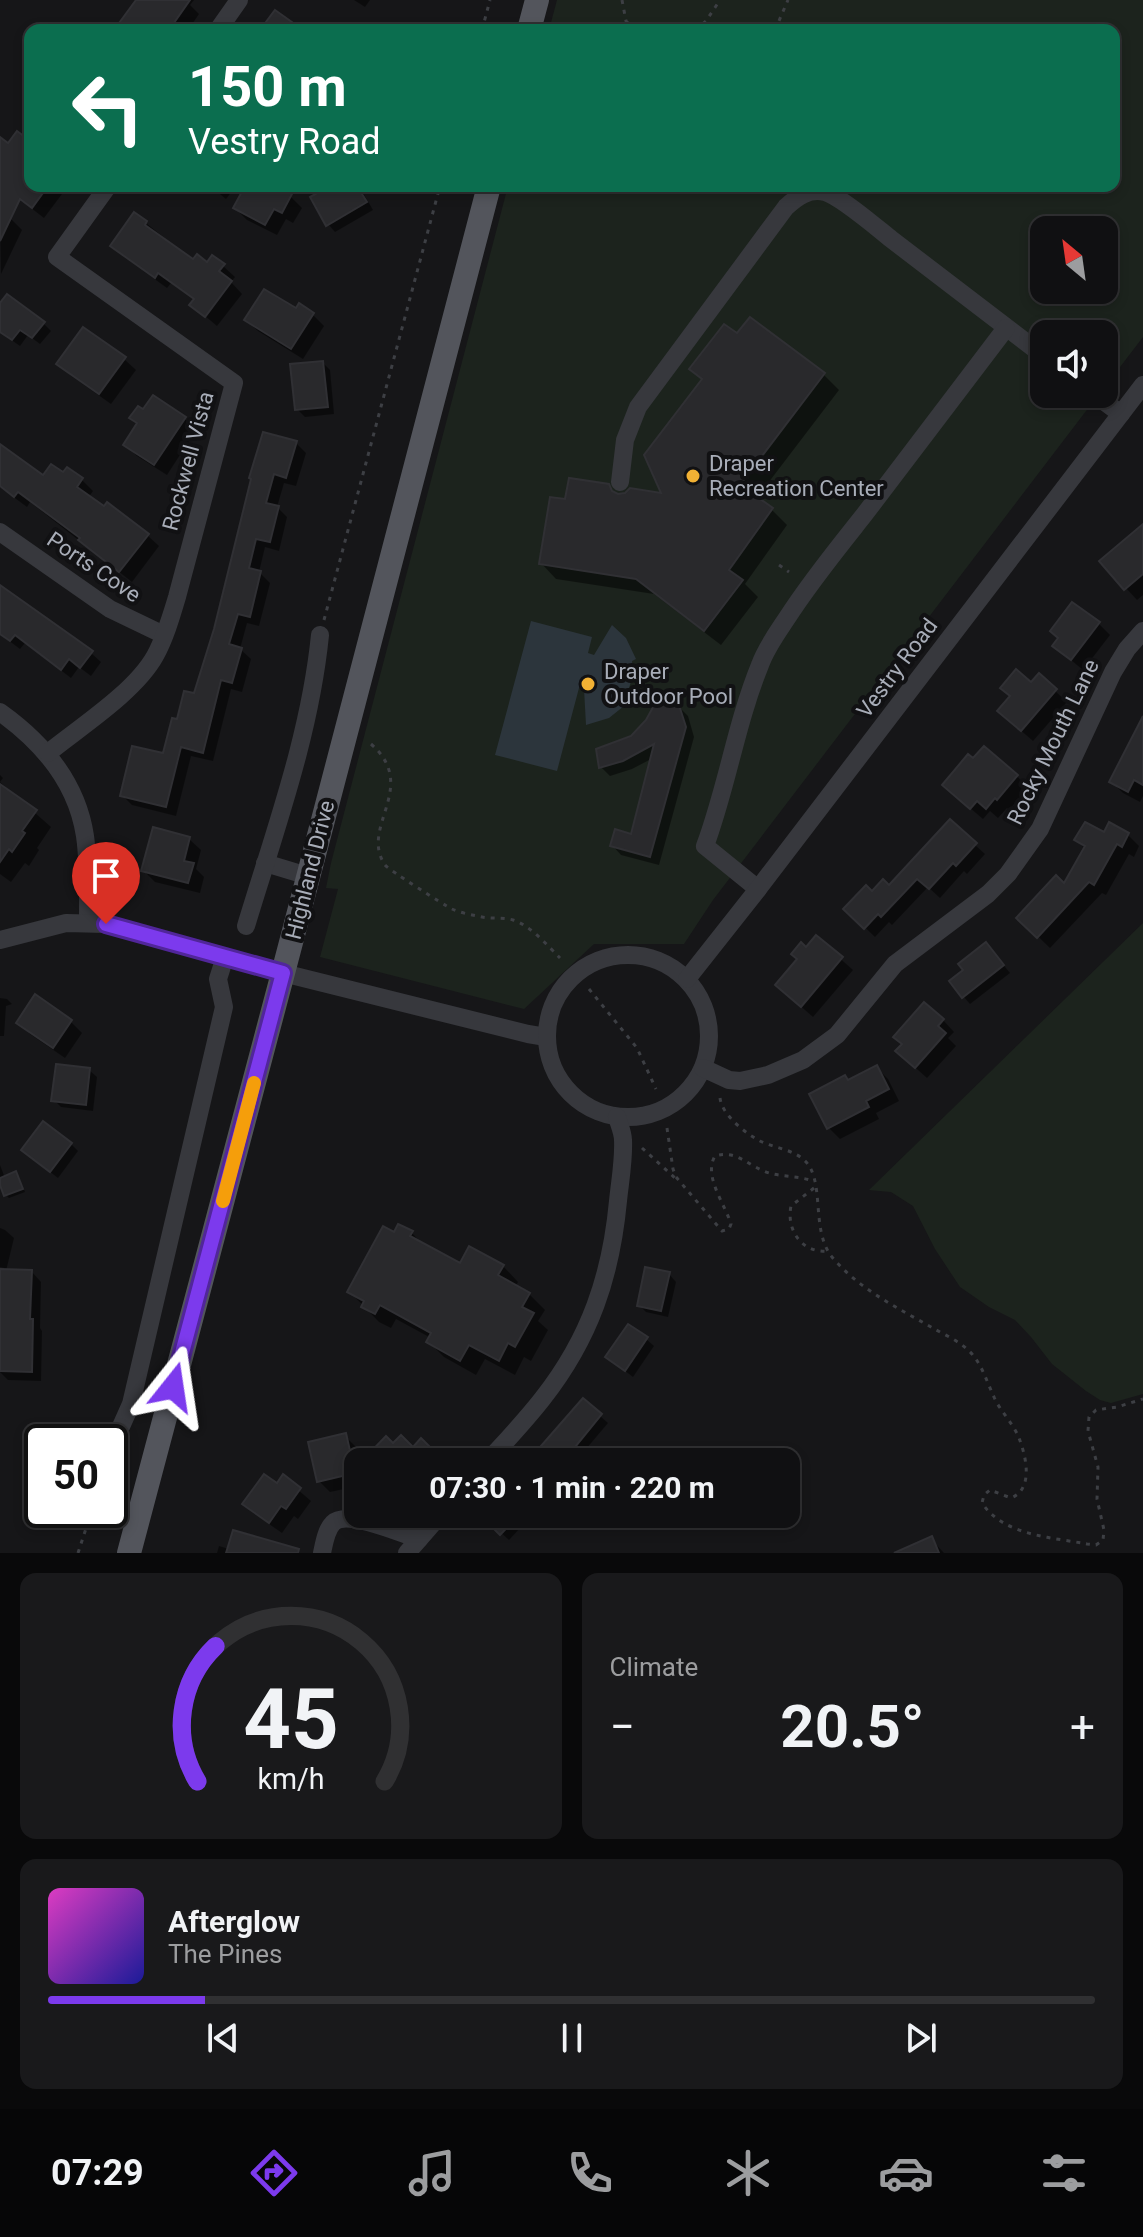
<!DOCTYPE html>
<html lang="en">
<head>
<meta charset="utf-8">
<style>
	body { margin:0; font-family:Roboto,sans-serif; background:#19191b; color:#f1f3f6; height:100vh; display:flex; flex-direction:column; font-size:30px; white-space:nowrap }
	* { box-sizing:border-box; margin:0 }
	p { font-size:26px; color:#9c9d9f }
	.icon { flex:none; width:44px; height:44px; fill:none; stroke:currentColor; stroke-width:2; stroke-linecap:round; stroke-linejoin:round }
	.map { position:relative; height:1553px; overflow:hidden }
	.details { display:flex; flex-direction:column; gap:20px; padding:20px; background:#09090a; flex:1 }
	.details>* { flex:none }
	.guide { position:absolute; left:24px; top:24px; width:1096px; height:168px; border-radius:16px; box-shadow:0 4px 12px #0003,0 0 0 2px #303032; background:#0b6e4f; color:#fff; overflow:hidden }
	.needle { width:52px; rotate:331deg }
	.tools { position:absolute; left:1030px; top:216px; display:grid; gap:16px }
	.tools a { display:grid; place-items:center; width:88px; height:88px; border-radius:16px; background:#101012; box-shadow:0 4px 12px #0003,0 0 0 2px #303032; font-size:40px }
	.speed { position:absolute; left:24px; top:1424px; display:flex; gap:16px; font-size:40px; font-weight:700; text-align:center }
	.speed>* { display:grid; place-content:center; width:104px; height:104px; border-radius:50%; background:#101012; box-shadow:0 4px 12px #0003,0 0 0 2px #303032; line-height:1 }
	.speed .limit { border:4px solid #111; border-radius:12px; background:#fff; color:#111 }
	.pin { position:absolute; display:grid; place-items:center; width:68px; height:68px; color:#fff; margin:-82px -34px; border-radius:50% 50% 50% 0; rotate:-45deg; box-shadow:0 0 8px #0007 }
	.pin .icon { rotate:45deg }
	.me { position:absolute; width:88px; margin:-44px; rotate:15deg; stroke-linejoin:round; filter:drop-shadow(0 0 6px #0008) }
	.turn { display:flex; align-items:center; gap:28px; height:168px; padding:0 32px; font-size:36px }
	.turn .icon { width:104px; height:104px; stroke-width:2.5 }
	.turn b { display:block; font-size:56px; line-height:68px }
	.big { font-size:60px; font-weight:700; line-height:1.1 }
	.details .tile { flex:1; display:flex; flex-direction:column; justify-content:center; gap:12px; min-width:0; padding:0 28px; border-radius:16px; background:#19191b }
	.details .dial { align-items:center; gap:0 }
	.dial svg { height:208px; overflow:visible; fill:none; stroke:#303032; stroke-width:7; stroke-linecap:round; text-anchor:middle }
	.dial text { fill:#f1f3f6; stroke:none }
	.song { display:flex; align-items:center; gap:24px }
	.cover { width:96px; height:96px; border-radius:12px; background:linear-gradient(135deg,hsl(310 70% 55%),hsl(240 70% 35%)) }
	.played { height:8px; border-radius:4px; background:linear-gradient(90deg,#7c3aed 15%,#303032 15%) }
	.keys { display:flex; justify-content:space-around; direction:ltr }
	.heat { display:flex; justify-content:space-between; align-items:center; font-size:44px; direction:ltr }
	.details .tiles { flex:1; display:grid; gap:20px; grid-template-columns:1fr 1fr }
	.tile:last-child { grid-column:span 2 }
	.trip { position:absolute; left:344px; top:1448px; width:456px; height:80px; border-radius:16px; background:#101012; box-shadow:0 4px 12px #0003,0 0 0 2px #303032; font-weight:700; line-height:80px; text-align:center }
	.tabs { display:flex; height:128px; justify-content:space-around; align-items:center; background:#060607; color:#9c9d9f }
	.tabs .icon { width:56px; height:56px }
	.tabs .on { color:#7c3aed }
	.tabs b { font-size:36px; color:#f1f3f6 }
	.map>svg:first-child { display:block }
	.green { fill:#1c231d; fill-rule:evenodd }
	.water { fill:#2c353c }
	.shadow { fill:#0007 }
	.building { fill:#29292c; stroke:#303034; stroke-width:2 }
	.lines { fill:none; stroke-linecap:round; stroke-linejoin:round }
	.path { stroke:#3d3f44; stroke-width:3; stroke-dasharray:4 6; stroke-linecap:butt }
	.minor { stroke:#37383d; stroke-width:18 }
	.major { stroke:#53555c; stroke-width:24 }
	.route-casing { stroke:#51269a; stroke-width:20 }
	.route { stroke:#7c3aed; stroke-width:14 }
	.slow { stroke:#f59e0b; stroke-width:14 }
	.poi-dot { fill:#f2b134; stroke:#111113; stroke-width:3 }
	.labels { text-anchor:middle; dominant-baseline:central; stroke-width:8; stroke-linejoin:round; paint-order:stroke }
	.street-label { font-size:22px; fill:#a8adb8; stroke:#111113 }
	.poi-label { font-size:22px; fill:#a8adb8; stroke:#111113; text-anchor:start }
</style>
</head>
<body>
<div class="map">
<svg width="1143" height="1553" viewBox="0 0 1143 1553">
	<rect width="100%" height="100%" fill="#161618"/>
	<g class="green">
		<path d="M 557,0 L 1143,0 L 1143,337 L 1104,388 L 1104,334 L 1044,334 L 1044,394 L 1099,394 L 713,900 L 684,944 L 594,944 L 524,1009 L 320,957 L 338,889 L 326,888 L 331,863 L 508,186 L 1114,186 L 1114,30 L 549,30 ZM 1044,230 L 1104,230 L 1104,290 L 1044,290 Z"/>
		<polygon points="1143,923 1143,1394 1111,1403 1100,1400 1086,1391 1052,1364 1031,1337 1015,1320 989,1307 960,1287 935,1249 913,1206 891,1192 869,1190"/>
	</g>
	<path class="water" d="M 531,621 L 592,637 L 588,653 L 594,655 L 612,625 L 626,638 L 636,659 L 632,661 C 634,677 630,690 621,703 L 624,706 L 609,718 L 586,725 L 584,689 L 579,688 L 557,771 L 495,755 Z"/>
	<g class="shadow">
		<polygon points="138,0 194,0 190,5 199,14 188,30 117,30"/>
		<polygon points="354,0 370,0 365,7"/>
		<polygon points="30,129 30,186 68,186 44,218 0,184 0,150 23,138"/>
		<polygon points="210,186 236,186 226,199"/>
		<polygon points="247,186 271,186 290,196 302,208 293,223 286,219 277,235 247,220 235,208"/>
		<polygon points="334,186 359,186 373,210 335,232 328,224"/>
		<polygon points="0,214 10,218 22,230 1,274"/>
		<polygon points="146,223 194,262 223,266 235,277 231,282 242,294 217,326 192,305 195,301 171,283 167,288 124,257 112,246"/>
		<polygon points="0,306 43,323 51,331 40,344 28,335 20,346 0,332"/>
		<polygon points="296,311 312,314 324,326 303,359 258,331 246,320"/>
		<polygon points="737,336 824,375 839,390 756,499 771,509 787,525 745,584 758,597 721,645 654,594 556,579 541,563 566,502 608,486 617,496 664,495 703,381 692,369"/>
		<polygon points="124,359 136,370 111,404 70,375 59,364"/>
		<polygon points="323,363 330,370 334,414 305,417 297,409"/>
		<polygon points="153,398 185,419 196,430 167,475 137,456 126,445"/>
		<polygon points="296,443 306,453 296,486 284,483 277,507 287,517 279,551 265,547 259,572 270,583 259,626 247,623 240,649 251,659 242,692 231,689 213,761 191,756 176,816 132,805 122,795 164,756 179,722 196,696 216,630 253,479"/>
		<polygon points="0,446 43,478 63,475 82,480 93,491 88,498 147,535 159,546 132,582 30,502 27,507 0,487"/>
		<polygon points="1143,532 1143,595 1137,600 1126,588"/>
		<polygon points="0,594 91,653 101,662 91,676 79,667 71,678 25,643 20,649 0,634"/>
		<polygon points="1098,623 1110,635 1083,670 1054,646"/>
		<polygon points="1039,676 1067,702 1033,741 1011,722 1031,684"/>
		<polygon points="678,706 688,716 694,737 659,865 621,855 612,845 632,836 653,758 632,769 610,776 601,767 648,721"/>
		<polygon points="1143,741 1143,796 1140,802 1123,793 1111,781"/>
		<polygon points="0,775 3,778 0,782 51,827 37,848 39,850 29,866 25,863 11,882 0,874"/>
		<polygon points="1017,776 1028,788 1009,810 1007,808 998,818 990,811 983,819 956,796"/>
		<polygon points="1104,835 1128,835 1139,846 1134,857 1129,854 1106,895 1102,893 1050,948 1019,918 1064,886 1085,849 1077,840"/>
		<polygon points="189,839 201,850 196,869 204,877 200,893 155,882 143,870"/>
		<polygon points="975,845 985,854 967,874 964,871 940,898 928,887 892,925 889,922 875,937 846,909 872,893 889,888"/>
		<polygon points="816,937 853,970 813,1017 789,996"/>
		<polygon points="993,952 1010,973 970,1004 963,996"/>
		<polygon points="35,997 71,1022 82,1033 65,1058 30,1034 18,1022"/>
		<polygon points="0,998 7,999 12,1004 6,1006 4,1036 0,1036"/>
		<polygon points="943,1020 954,1032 948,1038 956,1046 927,1078 909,1062 904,1044"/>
		<polygon points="876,1067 888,1079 899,1101 876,1113 879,1119 840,1139 829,1128 849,1081"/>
		<polygon points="89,1070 97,1077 93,1111 61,1107 54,1100"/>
		<polygon points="71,1144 78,1151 58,1178 31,1157"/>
		<polygon points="0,1165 5,1178 16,1174 19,1177 25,1192 9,1198 6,1195 0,1181"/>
		<polygon points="0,1228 5,1230 14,1238 6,1271 32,1272 41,1282 40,1328 42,1331 41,1381 8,1380 0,1372 0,1321 2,1321 4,1268 0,1267"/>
		<polygon points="412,1233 424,1246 461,1266 503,1266 518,1282 515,1287 529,1294 545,1310 538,1321 548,1330 531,1361 524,1357 515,1375 485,1359 476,1375 444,1357 429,1342 431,1338 396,1319 391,1328 379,1322 350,1292 395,1234"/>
		<polygon points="669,1274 676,1282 668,1317 646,1312 639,1305"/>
		<polygon points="646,1339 654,1346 633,1377 607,1357"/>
		<polygon points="583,1401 608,1423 575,1462 530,1462"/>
		<polygon points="345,1436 356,1447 360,1462 358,1462 358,1486 330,1492 319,1481"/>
		<polygon points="421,1441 442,1462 363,1462 393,1446 413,1450"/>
		<polygon points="283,1477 311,1501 298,1519 294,1516 282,1533 256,1515 245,1504 277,1485"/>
		<polygon points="487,1514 533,1514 509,1540 484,1517"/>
		<polygon points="931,1539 944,1553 899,1553"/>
		<polygon points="219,1546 229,1549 284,1553 217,1553"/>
	</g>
	<g class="building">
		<polygon points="136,0 190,0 169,30 114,30"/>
		<polygon points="275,10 303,30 260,30"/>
		<polygon points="17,131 30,141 30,186 48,186 32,208 20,199 0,241 0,137 8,143"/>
		<polygon points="245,186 275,186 292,194 282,213 274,209 265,225 233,208"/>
		<polygon points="330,186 357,186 367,202 326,226 310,197"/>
		<polygon points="134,212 147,221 145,225 193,259 197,254 207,262 212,255 225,264 219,271 232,281 205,317 189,305 194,299 158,273 155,278 110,246"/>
		<polygon points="264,289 296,308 299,303 314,313 291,349 244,320"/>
		<polygon points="7,294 45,322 32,338 20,330 12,340 0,332 0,303"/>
		<polygon points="750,317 825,373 740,485 773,508 729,570 743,580 704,631 636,579 539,564 550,497 565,499 569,478 609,484 612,491 618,494 625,493 630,488 661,493 644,455 702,379 689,369 724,324 737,333"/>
		<polygon points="83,327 126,357 99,394 56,364"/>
		<polygon points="323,361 328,407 295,410 290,364"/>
		<polygon points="153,395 186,417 154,465 123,445 137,423 129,418 138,406 143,409"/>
		<polygon points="263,432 297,441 286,478 274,474 266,503 279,506 270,542 256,539 249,568 261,571 250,617 238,614 229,644 242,648 232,683 221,680 203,753 181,747 166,807 120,796 132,746 163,753 172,718 177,719 184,691 194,693 214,629 251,479 249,478"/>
		<polygon points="0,444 43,475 51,464 63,472 67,467 83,478 77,487 104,506 107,502 149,534 119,572 78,540 80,538 18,492 14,497 0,486"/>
		<polygon points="1143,524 1143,574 1124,590 1099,561"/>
		<polygon points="0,585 93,651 80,668 69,659 61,670 15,635 10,641 0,634"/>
		<polygon points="1072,602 1100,622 1071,660 1052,646 1058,638 1050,631"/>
		<polygon points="1016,669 1031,682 1039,673 1057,689 1021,731 997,711 1010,696 1000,688"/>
		<polygon points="657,700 679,705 686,727 650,857 610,846 615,829 631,834 654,744 623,761 599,768 596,749 631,736 646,720"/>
		<polygon points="1143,716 1143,785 1134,780 1128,792 1109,782"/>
		<polygon points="984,746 1018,775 997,800 995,798 986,809 977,801 970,809 942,785 968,754 973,758"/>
		<polygon points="0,784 37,810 22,831 25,833 12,852 9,849 0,862"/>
		<polygon points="950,819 977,843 956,866 953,863 929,889 917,879 881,917 878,914 864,929 843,909 866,885 872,891 883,879 889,885"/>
		<polygon points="1085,822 1104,832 1109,822 1129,833 1122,847 1117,844 1094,885 1089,882 1037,938 1016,918 1056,875 1064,883 1085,846 1074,840"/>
		<polygon points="153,827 190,837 184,861 194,863 188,883 141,871"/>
		<polygon points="816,935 843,957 801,1007 775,985 797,959 791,954 801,942 806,947"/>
		<polygon points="986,942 1004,965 962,998 949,981 963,970 958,964"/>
		<polygon points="35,994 72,1020 53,1048 16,1023"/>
		<polygon points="924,1002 944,1019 938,1026 946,1033 915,1068 895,1051 902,1044 893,1037"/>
		<polygon points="56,1064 90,1068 86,1105 51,1101"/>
		<polygon points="877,1065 889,1089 866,1101 869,1107 827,1129 809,1094 845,1075 848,1080"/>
		<polygon points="43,1121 72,1143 50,1172 21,1150"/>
		<polygon points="16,1171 23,1189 4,1196 0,1185 0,1178"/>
		<polygon points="398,1224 413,1231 410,1236 460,1263 469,1246 504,1265 498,1275 530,1293 522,1307 534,1313 515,1347 508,1343 499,1361 469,1345 460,1361 426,1342 431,1333 380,1305 375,1314 361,1307 364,1301 347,1292 383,1226 394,1232"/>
		<polygon points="645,1267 670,1272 661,1311 637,1306"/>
		<polygon points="0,1269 32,1270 30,1319 33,1319 32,1372 0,1371"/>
		<polygon points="628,1324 648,1337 625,1371 605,1357"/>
		<polygon points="583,1398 602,1414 571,1452 562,1462 527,1462"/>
		<polygon points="346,1433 355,1473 317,1482 308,1442"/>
		<polygon points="401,1435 413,1447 421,1438 437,1454 430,1462 361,1462 386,1436 393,1443"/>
		<polygon points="264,1474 277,1483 283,1474 301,1488 286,1509 281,1506 269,1523 242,1504"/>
		<polygon points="479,1514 520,1514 500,1535"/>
		<polygon points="233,1530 299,1549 298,1553 226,1553"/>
		<polygon points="932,1536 939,1553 894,1553"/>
	</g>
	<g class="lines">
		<g class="path">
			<polyline points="622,0 626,21 635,30"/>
			<polyline points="482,30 490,0"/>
			<polyline points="695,30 706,21 720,0"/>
			<polyline points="775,30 788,0"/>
			<polyline points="779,565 789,572"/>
			<polyline points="324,620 440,186"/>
			<path d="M 371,744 C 420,787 359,827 385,865 C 389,870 444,905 452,909 C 461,913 472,915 482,917 C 492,919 503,917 513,920 C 530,925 548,946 560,958"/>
			<polyline points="589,989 637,1048 656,1089"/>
			<path d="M 720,1098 C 722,1115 745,1133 760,1141 C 774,1148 792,1149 804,1160 C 826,1179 810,1230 832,1257 C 859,1289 896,1307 931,1327 C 943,1334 957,1340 967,1349 C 981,1361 986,1380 994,1397 C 1000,1411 1013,1423 1019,1438 C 1026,1456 1034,1489 1011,1498 L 990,1490 L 984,1495 L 982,1503 C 1004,1536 1051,1537 1087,1544 L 1096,1545 L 1103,1540 L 1104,1530 L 1097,1499 L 1098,1467 L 1088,1431 L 1089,1417 L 1096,1410 L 1117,1407 L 1143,1399"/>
			<path d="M 667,1128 L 673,1169 L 676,1177 L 722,1231 L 729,1229 L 731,1224 C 725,1204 703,1176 715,1156 C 737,1149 749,1167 769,1173 C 783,1177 799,1176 813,1181"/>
			<polyline points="642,1148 675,1178"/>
			<path d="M 814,1188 L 791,1206 C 786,1230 802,1254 829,1251"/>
			<polyline points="110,1458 114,1446"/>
			<polyline points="78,1553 92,1510"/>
		</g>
		<g class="minor">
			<polyline points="218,30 239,0"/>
			<polyline points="1094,394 1121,414"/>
			<path d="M 620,482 L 625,440 L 638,407 L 786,207 C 797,197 809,188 825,192 C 841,197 876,227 891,239 C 942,278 993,317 1044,356"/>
			<polyline points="0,532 110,609 164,635"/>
			<path d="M 0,712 C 42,742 77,783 85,836 C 89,864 88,894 88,922"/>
			<path d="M 48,753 C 80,727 135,692 155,656 C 165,638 171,617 177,597 L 234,383 L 57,257 L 108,186"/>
			<polyline points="265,863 308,876"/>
			<path d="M 758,889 L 705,846 C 727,787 736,724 760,665 C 766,648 777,633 787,618 C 810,582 837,549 864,515 L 1006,328"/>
			<path d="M 246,926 C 275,830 310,735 320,635"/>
			<polyline points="0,940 66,923 106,924 283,973 528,1034 546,1037"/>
			<circle cx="628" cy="1036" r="81"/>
			<polyline points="687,979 758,889 1143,385"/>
			<polyline points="703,1068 729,1080 740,1081 768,1075 803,1060 837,1035 895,964 988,894 1008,874 1040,829 1113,672 1127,649 1143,631"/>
			<polyline points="119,1431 131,1404 224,1007 218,979 225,957"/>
			<path d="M 487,1462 C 506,1441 526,1420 543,1398 C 590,1338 611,1276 618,1201 C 620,1181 624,1160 623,1140 C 623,1133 619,1124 617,1117"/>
			<path d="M 322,1553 C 324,1544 326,1530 333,1523 C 347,1509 401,1534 419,1539"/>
			<polyline points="407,1553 441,1514"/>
		</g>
		<g class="major">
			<polyline points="529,30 537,0"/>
			<polyline points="129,1553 283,973 489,186"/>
		</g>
	</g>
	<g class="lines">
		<defs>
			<polyline id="route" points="106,924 283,973 173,1387"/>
		</defs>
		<use href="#route" class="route-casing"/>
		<use href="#route" class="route"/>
		<polyline class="slow" points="223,1201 254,1083"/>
	</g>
	<g class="poi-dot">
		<circle cx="693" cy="476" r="8"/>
		<circle cx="588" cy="684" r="8"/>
	</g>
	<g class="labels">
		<g class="street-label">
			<text transform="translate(188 461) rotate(-75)">Rockwell Vista</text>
			<text transform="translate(94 567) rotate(34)">Ports Cove</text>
			<text transform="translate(897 668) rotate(-53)">Vestry Road</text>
			<text transform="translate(1053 742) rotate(-64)">Rocky Mouth Lane</text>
			<text transform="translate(310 870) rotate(-76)">Highland Drive</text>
		</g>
		<g class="poi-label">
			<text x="709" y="463">Draper<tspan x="709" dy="25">Recreation Center</tspan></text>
			<text x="604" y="671">Draper<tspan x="604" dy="25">Outdoor Pool</tspan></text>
		</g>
	</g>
</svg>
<div class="tools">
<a><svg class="needle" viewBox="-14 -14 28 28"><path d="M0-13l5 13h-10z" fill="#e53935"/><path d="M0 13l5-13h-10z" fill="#9c9d9f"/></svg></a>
<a><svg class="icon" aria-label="sound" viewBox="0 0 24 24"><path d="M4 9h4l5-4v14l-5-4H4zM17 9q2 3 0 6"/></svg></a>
</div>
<div class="speed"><div class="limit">50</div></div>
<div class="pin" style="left:106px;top:924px;background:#d93025"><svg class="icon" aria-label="arrive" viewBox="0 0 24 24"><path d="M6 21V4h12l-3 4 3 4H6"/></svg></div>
<svg class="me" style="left:173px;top:1387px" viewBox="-20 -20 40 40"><path d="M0-17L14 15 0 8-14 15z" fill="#7c3aed" stroke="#fff" stroke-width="4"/></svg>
<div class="trip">07:30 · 1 min · 220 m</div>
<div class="guide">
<div class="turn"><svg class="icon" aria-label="left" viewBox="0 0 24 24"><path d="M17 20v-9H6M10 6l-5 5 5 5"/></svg><div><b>150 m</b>Vestry Road</div></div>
</div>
</div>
<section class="details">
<div class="tiles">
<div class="tile dial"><svg viewBox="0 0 100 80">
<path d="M14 69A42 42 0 1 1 86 69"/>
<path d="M14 69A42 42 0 0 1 21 17" stroke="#7c3aed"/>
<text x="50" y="56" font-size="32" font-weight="700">45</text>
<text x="50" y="72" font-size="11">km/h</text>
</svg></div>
<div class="tile"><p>Climate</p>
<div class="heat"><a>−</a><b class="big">20.5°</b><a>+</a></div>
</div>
<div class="tile">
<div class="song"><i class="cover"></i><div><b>Afterglow</b><p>The Pines</p></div></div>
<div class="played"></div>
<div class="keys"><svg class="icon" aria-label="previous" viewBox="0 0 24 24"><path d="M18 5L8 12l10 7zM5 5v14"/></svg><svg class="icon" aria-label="pause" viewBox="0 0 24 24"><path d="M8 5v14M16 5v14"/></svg><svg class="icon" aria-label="next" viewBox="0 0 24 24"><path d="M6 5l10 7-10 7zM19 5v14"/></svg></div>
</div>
</div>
</section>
<nav class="tabs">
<b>07:29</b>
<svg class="icon on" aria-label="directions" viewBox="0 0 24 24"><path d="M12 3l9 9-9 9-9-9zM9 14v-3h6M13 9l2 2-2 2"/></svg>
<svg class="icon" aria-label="music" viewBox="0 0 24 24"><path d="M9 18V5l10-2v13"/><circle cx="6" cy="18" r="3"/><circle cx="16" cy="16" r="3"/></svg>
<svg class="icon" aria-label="phone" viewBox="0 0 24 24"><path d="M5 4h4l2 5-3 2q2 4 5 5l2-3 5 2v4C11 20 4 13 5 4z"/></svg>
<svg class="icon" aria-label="climate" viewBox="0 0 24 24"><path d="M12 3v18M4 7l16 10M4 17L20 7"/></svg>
<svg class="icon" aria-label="car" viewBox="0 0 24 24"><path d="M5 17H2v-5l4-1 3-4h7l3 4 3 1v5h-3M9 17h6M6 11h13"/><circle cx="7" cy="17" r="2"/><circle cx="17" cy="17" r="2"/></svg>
<svg class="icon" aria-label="filters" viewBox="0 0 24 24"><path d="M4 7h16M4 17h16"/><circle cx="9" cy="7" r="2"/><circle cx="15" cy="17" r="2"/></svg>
</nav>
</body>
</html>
